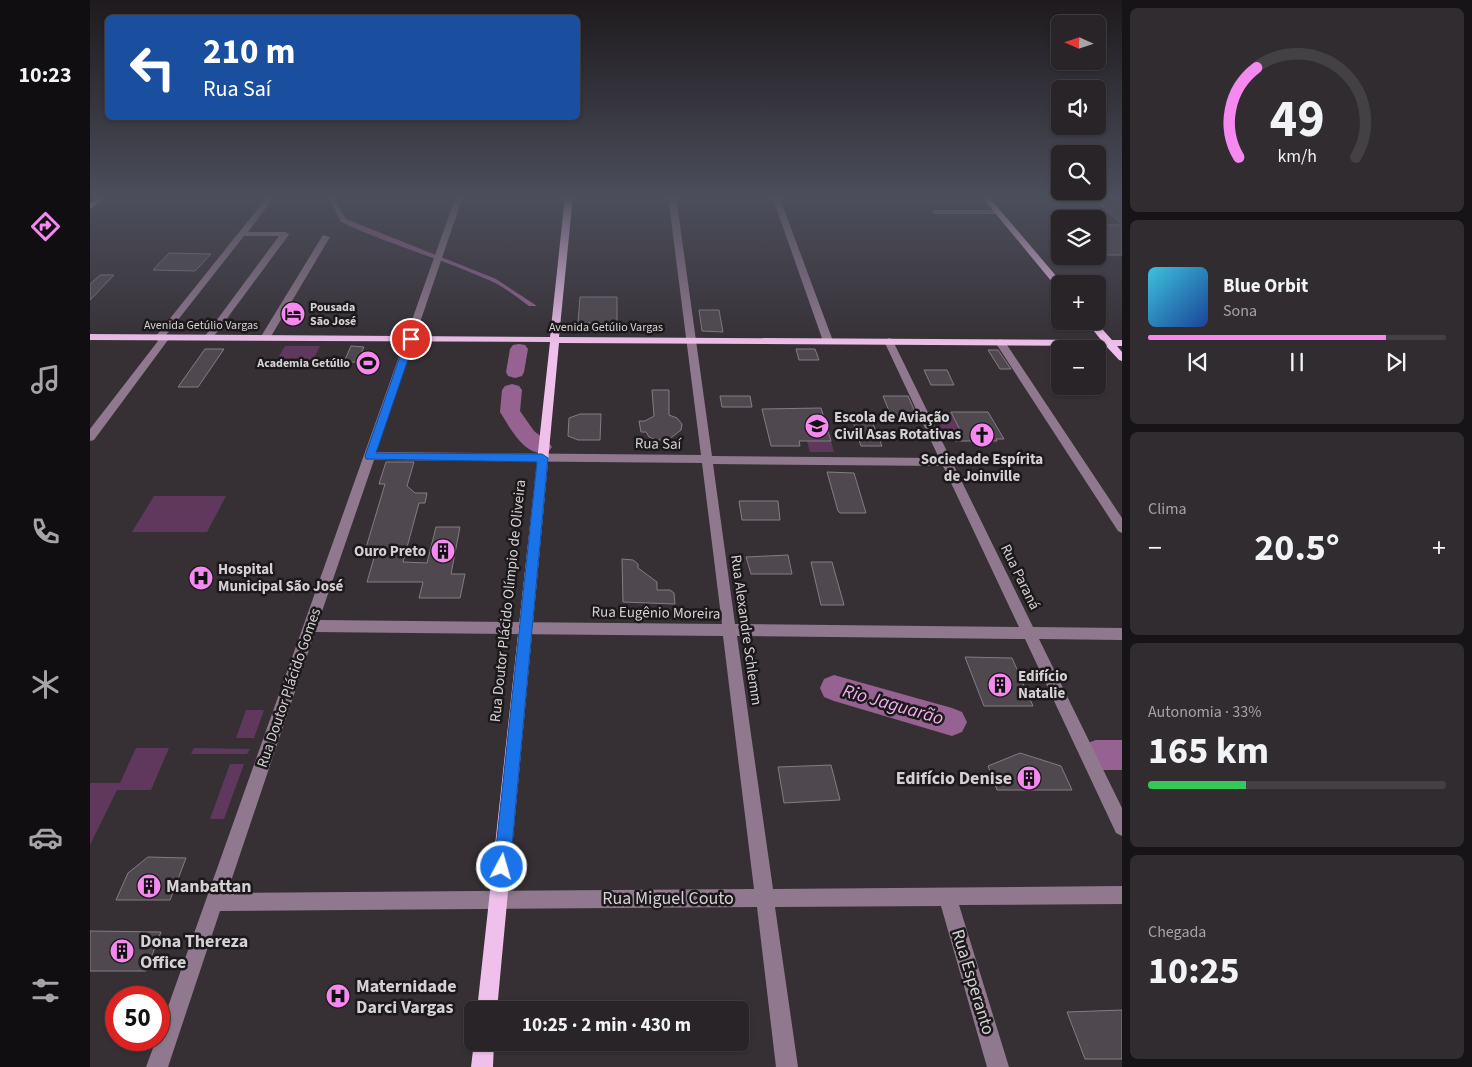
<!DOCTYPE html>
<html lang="pt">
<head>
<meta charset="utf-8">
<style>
	body { margin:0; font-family:"Source Sans 3",sans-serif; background:#302c30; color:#f1f3f6; height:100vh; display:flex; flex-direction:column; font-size:19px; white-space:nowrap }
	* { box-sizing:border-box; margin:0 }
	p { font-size:16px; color:#a5a4a8 }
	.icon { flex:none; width:28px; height:28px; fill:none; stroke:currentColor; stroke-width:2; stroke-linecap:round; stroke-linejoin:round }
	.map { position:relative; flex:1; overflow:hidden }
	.details { display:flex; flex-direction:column; gap:8px; padding:8px; background:#161416; width:350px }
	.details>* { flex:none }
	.banner { position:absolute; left:15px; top:15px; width:475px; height:105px; border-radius:8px; box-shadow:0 1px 4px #0004,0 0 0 1px #444145; background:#1a4fa0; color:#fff; overflow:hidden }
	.needle { width:32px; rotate:273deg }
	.controls { position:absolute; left:961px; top:15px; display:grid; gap:10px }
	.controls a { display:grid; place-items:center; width:55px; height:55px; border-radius:8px; background:#282428; box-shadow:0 1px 4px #0004,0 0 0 1px #444145; font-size:25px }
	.speed { position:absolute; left:15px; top:986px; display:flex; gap:10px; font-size:25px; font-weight:700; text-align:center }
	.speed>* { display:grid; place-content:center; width:65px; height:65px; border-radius:50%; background:#282428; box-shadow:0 1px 4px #0004,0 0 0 1px #444145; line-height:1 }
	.speed .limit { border:8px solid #d22; background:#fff; color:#111 }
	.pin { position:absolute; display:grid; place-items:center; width:42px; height:42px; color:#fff; margin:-21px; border:2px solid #fff; border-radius:50%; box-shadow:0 1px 5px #0007 }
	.me { position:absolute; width:55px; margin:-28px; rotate:6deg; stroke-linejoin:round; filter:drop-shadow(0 0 4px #0008) }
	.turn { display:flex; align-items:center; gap:18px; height:105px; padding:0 15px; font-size:22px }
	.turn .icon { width:65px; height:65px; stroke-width:2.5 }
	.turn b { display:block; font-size:35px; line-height:42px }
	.big { font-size:38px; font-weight:700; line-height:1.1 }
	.details .widget { flex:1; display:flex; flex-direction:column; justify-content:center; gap:8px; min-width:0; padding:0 18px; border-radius:8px; background:#302c30 }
	.details .dial { align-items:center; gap:0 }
	.dial svg { height:130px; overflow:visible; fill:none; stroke:#444145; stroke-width:7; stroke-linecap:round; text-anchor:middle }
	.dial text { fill:#f1f3f6; stroke:none }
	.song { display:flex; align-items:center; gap:15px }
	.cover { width:60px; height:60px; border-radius:8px; background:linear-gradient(135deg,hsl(190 70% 55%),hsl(220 70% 35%)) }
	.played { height:5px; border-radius:2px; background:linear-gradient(90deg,#f589ef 80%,#444145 80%) }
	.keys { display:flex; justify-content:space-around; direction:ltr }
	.heat { display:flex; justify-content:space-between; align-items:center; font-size:28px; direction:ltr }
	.charge { height:8px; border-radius:4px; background:linear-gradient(90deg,#34c759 33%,#444145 0) }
	.trip { position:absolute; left:374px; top:1001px; width:285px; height:50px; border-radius:8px; background:#282428; box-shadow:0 1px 4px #0004,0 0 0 1px #444145; font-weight:700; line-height:50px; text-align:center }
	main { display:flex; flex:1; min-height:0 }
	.menu { display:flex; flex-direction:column; width:90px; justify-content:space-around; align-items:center; background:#100e10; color:#a5a4a8 }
	.menu .icon { width:35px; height:35px }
	.menu .current { color:#f589ef }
	.menu b { font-size:22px; color:#f1f3f6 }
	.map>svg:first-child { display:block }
	.green { fill:#60385d }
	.water { fill:#956291 }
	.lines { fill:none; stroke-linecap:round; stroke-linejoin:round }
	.river { fill:#956291; fill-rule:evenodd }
	.building { fill:#4f484e; stroke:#847c83 }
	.minor { fill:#90798e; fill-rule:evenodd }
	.major { fill:#efc0eb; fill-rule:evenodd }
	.route { fill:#1a73e8; stroke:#114b97 }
	.labels { text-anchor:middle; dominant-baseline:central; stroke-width:5; stroke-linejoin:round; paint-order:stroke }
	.far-poi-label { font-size:12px; font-weight:bold; fill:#d4d0d3; stroke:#1c191b; text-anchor:start }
	.far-street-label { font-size:12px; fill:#d4d0d3; stroke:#1c191b }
	.poi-label { font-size:15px; font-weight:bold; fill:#d4d0d3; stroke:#1c191b; text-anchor:start }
	.street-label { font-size:15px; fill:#d4d0d3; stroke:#1c191b }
	.near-poi-label { font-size:18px; font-weight:bold; fill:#d4d0d3; stroke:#1c191b; text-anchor:start }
	.near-street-label { font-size:18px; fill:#d4d0d3; stroke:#1c191b }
	.near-water-label { font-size:19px; font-style:italic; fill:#f6acf0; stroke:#1c191b }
</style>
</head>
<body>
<main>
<nav class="menu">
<b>10:23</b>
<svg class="icon current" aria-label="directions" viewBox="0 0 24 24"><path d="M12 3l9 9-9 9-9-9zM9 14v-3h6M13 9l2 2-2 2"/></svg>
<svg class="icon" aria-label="music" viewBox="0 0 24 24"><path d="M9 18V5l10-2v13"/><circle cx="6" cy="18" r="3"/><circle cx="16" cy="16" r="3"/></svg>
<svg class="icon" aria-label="phone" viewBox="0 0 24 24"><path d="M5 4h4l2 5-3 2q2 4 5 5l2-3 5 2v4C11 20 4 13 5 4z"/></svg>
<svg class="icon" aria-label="climate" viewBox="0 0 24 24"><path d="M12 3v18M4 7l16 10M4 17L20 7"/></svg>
<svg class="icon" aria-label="car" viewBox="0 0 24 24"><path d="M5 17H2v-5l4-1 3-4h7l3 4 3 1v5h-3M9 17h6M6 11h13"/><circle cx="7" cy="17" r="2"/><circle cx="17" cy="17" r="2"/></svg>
<svg class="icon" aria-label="filters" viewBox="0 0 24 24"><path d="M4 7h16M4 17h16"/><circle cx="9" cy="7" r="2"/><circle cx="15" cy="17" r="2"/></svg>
</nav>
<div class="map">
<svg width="1032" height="1067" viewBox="0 0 1032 1067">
	<rect width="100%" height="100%" fill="#363035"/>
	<g class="green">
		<polygon points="195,346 230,346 221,364 185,363"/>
		<polygon points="843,412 861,412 871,430 852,430"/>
		<polygon points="717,441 741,441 744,452 720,452"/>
		<polygon points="64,496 136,496 117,532 42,532"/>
		<polygon points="156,710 174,710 164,738 146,738"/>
		<polygon points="46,748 79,748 61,790 27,790 0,845 0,783 30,783"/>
		<polygon points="104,748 160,749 157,754 101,754"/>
		<polygon points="140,764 154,764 134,819 120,819"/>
	</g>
	<path class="water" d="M 238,196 L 243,196 L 256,219 L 406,279 L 447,306 L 439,306 C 427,297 414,287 401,281 C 352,259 300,245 251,222 Z"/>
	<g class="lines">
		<g class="river">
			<polygon points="429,344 435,345 438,349 434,372 432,376 425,378 418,376 416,372 420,349 423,345"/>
			<path d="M 422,384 L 429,386 L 432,390 L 430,411 L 444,431 L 458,442 L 462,447 L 458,452 C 436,459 420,428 410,412 L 412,390 L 415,386 Z"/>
			<polygon points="744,675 862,708 872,712 877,722 872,732 862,736 744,701 734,697 730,688 734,679"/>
			<polygon points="1006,740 1032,740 1032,770 1006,770 995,766 991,755 995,744"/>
		</g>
	</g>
	<g class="building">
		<polygon points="1001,196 1032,197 1032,224"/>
		<rect x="1008" y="225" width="24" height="30"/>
		<polygon points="79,253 121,254 105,271 63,270"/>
		<polygon points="10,275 24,275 0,300 0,284"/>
		<polygon points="490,297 527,297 527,323 488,323"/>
		<polygon points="609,310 629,310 633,332 612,331"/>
		<polygon points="261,346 274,347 267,362 254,362"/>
		<polygon points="115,349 134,349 108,387 88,387"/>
		<polygon points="706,349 725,349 729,360 709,360"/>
		<polygon points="898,350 908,350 921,369 910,369"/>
		<polygon points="834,370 857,370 864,385 841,385"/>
		<polygon points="562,390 579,390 579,415 587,418 592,424 591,430 578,440 566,440 559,437 556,432 551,432 549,421 555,421 564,416"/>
		<polygon points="630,396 660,396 662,407 632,407"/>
		<polygon points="793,396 818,396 827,416 801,416"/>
		<polygon points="731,408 741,441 709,441 710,446 681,446 672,409"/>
		<polygon points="861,412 898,412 914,439 906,439 907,441 865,441 859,430 870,430"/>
		<polygon points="490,414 511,414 510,440 488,440 478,436 479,418"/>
		<polygon points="762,419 781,419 792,446 771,446"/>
		<polygon points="296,462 324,462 317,486 325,493 337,493 335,503 329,503 313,562 337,563 346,527 370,527 361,574 375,574 370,598 329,598 333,582 277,582 286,551 275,551 295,484 289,484"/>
		<polygon points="737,472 764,473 776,513 750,513 748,511"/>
		<polygon points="649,501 688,501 690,520 652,520"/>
		<polygon points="698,555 702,574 661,574 656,557"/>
		<polygon points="532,559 543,560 548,564 548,568 567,582 567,590 580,590 584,593 585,604 533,602"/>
		<polygon points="721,562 742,562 754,605 731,605"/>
		<polygon points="875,657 922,658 943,706 894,706"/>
		<polygon points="930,753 971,766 982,790 907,790 898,766"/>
		<polygon points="741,765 750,800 694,803 688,767"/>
		<polygon points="58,857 96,858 80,900 26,900 38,873"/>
		<polygon points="0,931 71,932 56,971 0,971"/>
		<polygon points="1032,1010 1032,1059 995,1059 977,1012"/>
	</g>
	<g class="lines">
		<g class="minor">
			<polygon points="178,196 185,196 158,232 195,232 199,234 198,236 121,340 115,340 115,336 189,236 154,236 76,335 80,338 78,340 4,440 0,441 0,429 68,341 64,338 66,336"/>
			<path d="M 366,196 L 373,196 L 286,452 L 611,455 L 578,196 L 586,196 L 622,456 L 849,458 L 794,341 L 799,338 L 802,339 L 943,627 L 1032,628 L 1032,640 L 949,639 L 1032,808 L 1032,836 L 1026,833 L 935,639 L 647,636 L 683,889 L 1032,886 L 1032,904 L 869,905 L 919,1067 L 897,1067 L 851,906 L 685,907 L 708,1067 L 686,1067 L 667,907 L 130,911 L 78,1067 L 56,1067 L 66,1040 L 69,1040 L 69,1032 ZM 284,460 L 612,463 L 632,624 L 229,620 ZM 623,464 L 853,466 L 929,627 L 645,624 ZM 225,632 L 633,636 L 664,889 L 137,893 Z"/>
			<polygon points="682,196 689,196 743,341 741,343 738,344 733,341"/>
			<polygon points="843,210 907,210 911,212 907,214 846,214 842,212"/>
			<polygon points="233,235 240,237 180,338 178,340 172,340 170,338"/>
			<polygon points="910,339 915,342 1032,518 1032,533 1028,531 905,342"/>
		</g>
		<g class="major">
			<polygon points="10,196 18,196 0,209 0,204"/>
			<polygon points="475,196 483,196 469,337 1011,340 996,321 1005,321 1022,340 1032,340 1032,346 1027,346 1032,352 1032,361 1029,360 1016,346 469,343 407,1010 387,1010 460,342 0,340 0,334 460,337"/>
			<polygon points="891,196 898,196 973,284 970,284 970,289 967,288"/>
			<polygon points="384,1042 404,1042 403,1067 381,1067"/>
		</g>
	</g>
	<linearGradient id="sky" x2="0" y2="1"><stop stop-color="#1e1a1d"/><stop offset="0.57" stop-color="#4c4e5c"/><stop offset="1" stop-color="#4c4e5c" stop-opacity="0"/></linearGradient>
	<rect width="1032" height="346" fill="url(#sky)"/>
	<polygon class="route" points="321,336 325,339 286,453 452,454 458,458 420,867 417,873 412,875 406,873 404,867 447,462 276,459 275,456 316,339"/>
	<defs>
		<symbol id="hotel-disc" viewBox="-11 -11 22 22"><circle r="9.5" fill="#f589ef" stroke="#1c191b"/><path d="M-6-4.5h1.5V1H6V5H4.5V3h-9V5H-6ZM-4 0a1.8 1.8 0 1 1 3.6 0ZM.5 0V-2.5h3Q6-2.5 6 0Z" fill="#111"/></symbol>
		<symbol id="stadium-disc" viewBox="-11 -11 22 22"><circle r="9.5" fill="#f589ef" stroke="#1c191b"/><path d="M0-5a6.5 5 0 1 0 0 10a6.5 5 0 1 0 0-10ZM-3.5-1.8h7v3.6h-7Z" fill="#111"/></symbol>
		<symbol id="university-disc" viewBox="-11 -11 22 22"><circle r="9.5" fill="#f589ef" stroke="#1c191b"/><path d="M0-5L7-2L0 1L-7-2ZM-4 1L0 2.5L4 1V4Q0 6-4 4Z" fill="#111"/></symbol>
		<symbol id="church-disc" viewBox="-11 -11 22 22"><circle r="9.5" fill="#f589ef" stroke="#1c191b"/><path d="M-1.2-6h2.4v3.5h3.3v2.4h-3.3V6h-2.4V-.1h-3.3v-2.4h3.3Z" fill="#111"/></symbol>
		<symbol id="building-disc" viewBox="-11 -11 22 22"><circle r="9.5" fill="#f589ef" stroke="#1c191b"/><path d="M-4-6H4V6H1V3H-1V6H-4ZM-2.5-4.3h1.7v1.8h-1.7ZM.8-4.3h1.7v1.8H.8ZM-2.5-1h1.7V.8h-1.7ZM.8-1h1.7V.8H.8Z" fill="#111"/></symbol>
		<symbol id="hospital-disc" viewBox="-11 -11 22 22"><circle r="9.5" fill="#f589ef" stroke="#1c191b"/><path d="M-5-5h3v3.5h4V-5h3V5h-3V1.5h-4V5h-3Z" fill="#111"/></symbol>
	</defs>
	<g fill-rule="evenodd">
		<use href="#hotel-disc" x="189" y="300" width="28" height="28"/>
		<use href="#stadium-disc" x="264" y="349" width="28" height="28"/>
		<use href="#university-disc" x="713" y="412" width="28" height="28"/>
		<use href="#church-disc" x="878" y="421" width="28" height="28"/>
		<use href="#building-disc" x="339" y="537" width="28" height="28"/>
		<use href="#hospital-disc" x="97" y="564" width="28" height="28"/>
		<use href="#building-disc" x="896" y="671" width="28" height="28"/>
		<use href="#building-disc" x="925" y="764" width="28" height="28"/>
		<use href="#building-disc" x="45" y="872" width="28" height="28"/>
		<use href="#building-disc" x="18" y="937" width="28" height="28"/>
		<use href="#hospital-disc" x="234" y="982" width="28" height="28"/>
	</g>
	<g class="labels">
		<g class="far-poi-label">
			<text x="220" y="307">Pousada<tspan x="220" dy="14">São José</tspan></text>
			<text x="260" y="363" text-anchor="end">Academia Getúlio</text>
		</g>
		<g class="far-street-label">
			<text x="111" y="325">Avenida Getúlio Vargas</text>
			<text x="516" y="327">Avenida Getúlio Vargas</text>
		</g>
		<g class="poi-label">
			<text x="744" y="417">Escola de Aviação<tspan x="744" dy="17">Civil Asas Rotativas</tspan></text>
			<text x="892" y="459" text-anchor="middle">Sociedade Espírita<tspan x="892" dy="17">de Joinville</tspan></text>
			<text x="336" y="551" text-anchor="end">Ouro Preto</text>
			<text x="128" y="569">Hospital<tspan x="128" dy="17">Municipal São José</tspan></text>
			<text x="928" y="676">Edifício<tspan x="928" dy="17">Natalie</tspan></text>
		</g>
		<g class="street-label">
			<text transform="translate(568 444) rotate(1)">Rua Saí</text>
			<text transform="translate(930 577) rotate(64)">Rua Paraná</text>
			<text transform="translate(418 601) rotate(-84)">Rua Doutor Plácido Olímpio de Oliveira</text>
			<text transform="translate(566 613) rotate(1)">Rua Eugênio Moreira</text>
			<text transform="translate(656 630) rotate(82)">Rua Alexandre Schlemm</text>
			<text transform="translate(199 688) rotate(-71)">Rua Doutor Plácido Gomes</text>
		</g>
		<g class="near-poi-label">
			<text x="922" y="778" text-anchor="end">Edifício Denise</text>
			<text x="76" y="886">Manbattan</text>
			<text x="50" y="941">Dona Thereza<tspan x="50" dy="21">Office</tspan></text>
			<text x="266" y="986">Maternidade<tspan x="266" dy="21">Darci Vargas</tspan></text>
		</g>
		<g class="near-street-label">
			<text x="578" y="898">Rua Miguel Couto</text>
			<text transform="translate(883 982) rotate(73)">Rua Esperanto</text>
		</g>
		<g class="near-water-label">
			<text transform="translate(803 705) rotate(16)">Rio Jaguarão</text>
		</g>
	</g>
</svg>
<div class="controls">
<a><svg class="needle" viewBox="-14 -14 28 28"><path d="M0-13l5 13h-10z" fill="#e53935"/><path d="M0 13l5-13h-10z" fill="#a5a4a8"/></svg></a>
<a><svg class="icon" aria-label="sound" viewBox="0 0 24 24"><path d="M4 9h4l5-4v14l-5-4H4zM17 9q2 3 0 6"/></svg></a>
<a><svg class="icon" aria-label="search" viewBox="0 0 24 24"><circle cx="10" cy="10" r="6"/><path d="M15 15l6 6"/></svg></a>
<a><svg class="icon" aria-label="layers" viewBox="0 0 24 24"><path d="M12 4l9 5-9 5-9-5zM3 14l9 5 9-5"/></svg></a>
<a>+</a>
<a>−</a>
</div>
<div class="speed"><div class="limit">50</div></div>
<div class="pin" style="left:321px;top:339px;background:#d93025"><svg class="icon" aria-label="arrive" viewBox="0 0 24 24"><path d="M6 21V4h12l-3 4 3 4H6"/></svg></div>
<svg class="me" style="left:412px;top:867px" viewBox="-20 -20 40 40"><circle r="17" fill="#1a73e8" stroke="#fff" stroke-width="3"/><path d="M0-11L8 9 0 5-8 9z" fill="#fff"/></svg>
<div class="trip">10:25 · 2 min · 430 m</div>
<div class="banner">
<div class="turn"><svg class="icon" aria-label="left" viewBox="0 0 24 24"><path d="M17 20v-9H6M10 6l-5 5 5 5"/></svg><div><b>210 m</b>Rua Saí</div></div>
</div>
</div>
<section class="details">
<div class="widget dial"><svg viewBox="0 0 100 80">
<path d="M14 69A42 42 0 1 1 86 69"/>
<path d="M14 69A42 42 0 0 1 25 14" stroke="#f589ef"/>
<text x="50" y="56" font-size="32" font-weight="700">49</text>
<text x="50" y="72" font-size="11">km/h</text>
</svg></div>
<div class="widget">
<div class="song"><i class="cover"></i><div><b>Blue Orbit</b><p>Sona</p></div></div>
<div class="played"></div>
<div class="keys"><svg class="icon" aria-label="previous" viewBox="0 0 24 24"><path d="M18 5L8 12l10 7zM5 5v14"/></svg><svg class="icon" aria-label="pause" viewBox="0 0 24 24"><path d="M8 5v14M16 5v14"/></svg><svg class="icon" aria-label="next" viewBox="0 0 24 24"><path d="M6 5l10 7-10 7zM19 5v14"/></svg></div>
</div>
<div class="widget"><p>Clima</p>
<div class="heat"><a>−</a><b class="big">20.5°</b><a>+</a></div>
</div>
<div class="widget"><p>Autonomia · 33%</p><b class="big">165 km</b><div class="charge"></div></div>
<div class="widget"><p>Chegada</p><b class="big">10:25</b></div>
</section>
</main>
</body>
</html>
